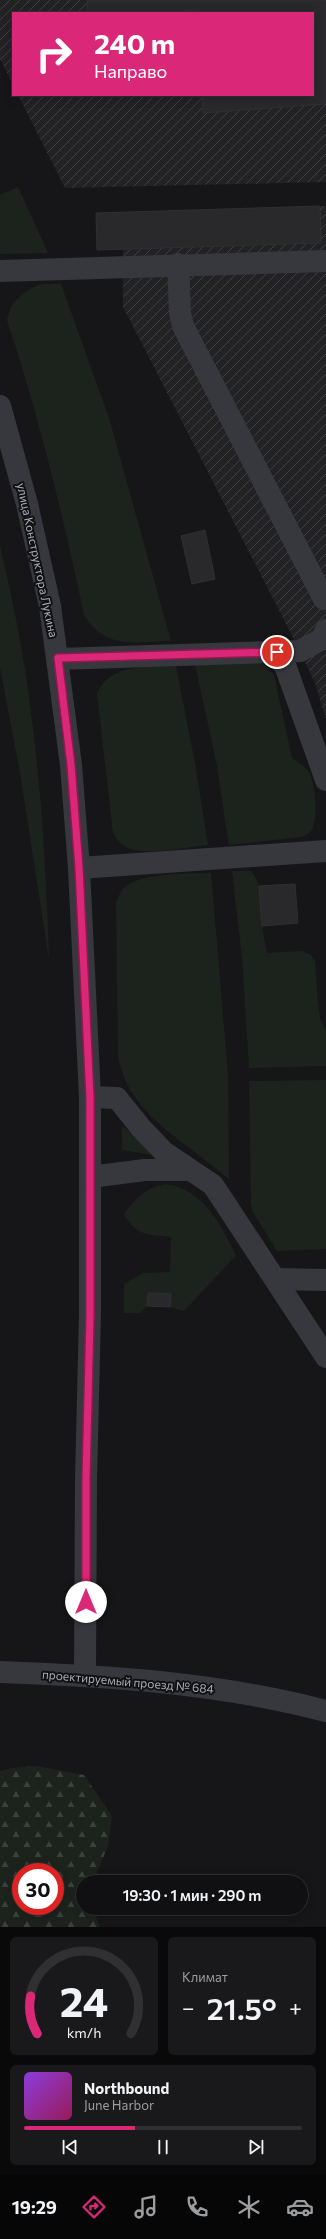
<!DOCTYPE html>
<html lang="ru">
<head>
<meta charset="utf-8">
<style>
	body { margin:0; font-family:Commissioner,sans-serif; background:#19191b; color:#f1f3f6; height:100vh; display:flex; flex-direction:column; font-size:15px; white-space:nowrap }
	* { box-sizing:border-box; margin:0 }
	p { font-size:13px; color:#9c9d9f }
	.icon { flex:none; width:22px; height:22px; fill:none; stroke:currentColor; stroke-width:2; stroke-linecap:round; stroke-linejoin:round }
	.map { position:relative; height:1927px; overflow:hidden }
	.drawer { display:flex; flex-direction:column; gap:10px; padding:10px; background:#09090a; flex:1 }
	.drawer>* { flex:none }
	.top-card { position:absolute; left:12px; top:12px; width:302px; height:84px; border-radius:0px; box-shadow:0 2px 10px #0003,0 0 0 1px #303032; background:#db2777; color:#fff; overflow:hidden }
	.speed { position:absolute; left:12px; top:1863px; display:flex; gap:8px; font-size:20px; font-weight:700; text-align:center }
	.speed>* { display:grid; place-content:center; width:52px; height:52px; border-radius:50%; background:#101012; box-shadow:0 2px 10px #0003,0 0 0 1px #303032; line-height:1 }
	.speed .limit { border:6px solid #d22; background:#fff; color:#111 }
	.pin { position:absolute; display:grid; place-items:center; width:34px; height:34px; color:#fff; margin:-17px; border:2px solid #fff; border-radius:50%; box-shadow:0 1px 4px #0007 }
	.me { position:absolute; width:44px; margin:-22px; rotate:0deg; stroke-linejoin:round; filter:drop-shadow(0 0 3px #0008) }
	.turn { display:flex; align-items:center; gap:14px; height:84px; padding:0 16px; font-size:18px }
	.turn .icon { width:52px; height:52px; stroke-width:2.5 }
	.turn b { display:block; font-size:28px; line-height:34px }
	.big { font-size:30px; font-weight:600; line-height:1.1 }
	.drawer .tile { flex:1; display:flex; flex-direction:column; justify-content:center; gap:6px; min-width:0; padding:0 14px; border-radius:6px; background:#19191b }
	.drawer .dial { align-items:center; gap:0 }
	.dial svg { height:104px; overflow:visible; fill:none; stroke:#303032; stroke-width:7; stroke-linecap:round; text-anchor:middle }
	.dial text { fill:#f1f3f6; stroke:none }
	.song { display:flex; align-items:center; gap:12px }
	.cover { width:48px; height:48px; border-radius:6px; background:linear-gradient(135deg,hsl(270 70% 55%),hsl(330 70% 35%)) }
	.played { height:4px; border-radius:2px; background:linear-gradient(90deg,#db2777 40%,#303032 40%) }
	.keys { display:flex; justify-content:space-around; direction:ltr }
	.heat { display:flex; justify-content:space-between; align-items:center; font-size:22px; direction:ltr }
	.drawer .tiles { flex:1; display:grid; gap:10px; grid-template-columns:1fr 1fr }
	.tile:last-child { grid-column:span 2 }
	.trip { position:absolute; left:76px; top:1875px; width:232px; height:40px; border-radius:20px; background:#101012; box-shadow:0 2px 10px #0003,0 0 0 1px #303032; font-weight:600; line-height:40px; text-align:center }
	.tabs { display:flex; height:64px; justify-content:space-around; align-items:center; background:#060607; color:#9c9d9f }
	.tabs .icon { width:28px; height:28px }
	.tabs .selected { color:#db2777 }
	.tabs b { font-size:18px; color:#f1f3f6 }
	.map>svg:first-child { display:block }
	.industrial { fill:url(#industrial-furrows) }
	.green { fill:#1c231d }
	.forest { fill:url(#forest-firs); fill-rule:evenodd }
	.building { fill:#29292c; stroke:#303034 }
	.lines { fill:none; stroke-linecap:round; stroke-linejoin:round }
	.minor { stroke:#37383d; stroke-width:22 }
	.route-casing { stroke:#8e194d; stroke-width:10 }
	.route { stroke:#db2777; stroke-width:7 }
	.labels { text-anchor:middle; dominant-baseline:central; stroke-width:4; stroke-linejoin:round; paint-order:stroke }
	.street-label { font-size:12px; fill:#a8adb8; stroke:#111113 }
</style>
</head>
<body>
<div class="map">
<svg width="326" height="1927" viewBox="0 0 326 1927">
	<defs>
		<pattern id="industrial-furrows" width="10" height="10" patternUnits="userSpaceOnUse"><rect width="10" height="10" fill="#222225"/><path d="M-1 1l2-2M0 10L10 0M9 11l2-2" fill="none" stroke="#3f3f43"/></pattern>
		<pattern id="forest-firs" width="22" height="20" patternUnits="userSpaceOnUse"><rect width="22" height="20" fill="#1c231d"/><path d="M5 1l3.5 6h-7zM16 11l3.5 6h-7z" fill="#3a403c"/></pattern>
	</defs>
	<rect width="100%" height="100%" fill="#161618"/>
	<g class="industrial">
		<polygon points="0,0 326,0 326,182 65,188 18,95 313,95 313,13 13,13 13,85 0,59"/>
		<polygon points="326,206 326,719 315,683 300,651 123,307 123,249 97,250 96,213"/>
	</g>
	<g class="green">
		<polygon points="18,187 48,253 0,254 0,195"/>
		<path d="M 41,284 L 61,284 L 109,418 L 171,641 C 136,642 105,650 84,615 C 63,515 39,417 7,320 C 11,301 23,291 41,284 Z"/>
		<path d="M 0,546 C 9,585 18,625 24,664 C 40,763 46,861 49,960 L 20,772 L 0,668 Z"/>
		<path d="M 254,661 L 264,664 L 274,675 L 292,758 C 298,762 305,766 309,772 C 315,784 320,823 309,833 C 307,835 303,836 301,837 L 229,845 L 216,761 L 195,664 Z"/>
		<path d="M 176,666 L 195,763 L 208,845 C 189,847 148,855 131,849 C 123,847 117,840 113,833 L 97,693 C 113,662 145,668 176,666 Z"/>
		<path d="M 232,871 L 251,871 C 264,886 260,906 262,925 C 263,934 265,944 267,953 L 302,951 L 311,955 L 315,962 L 318,1003 L 320,1018 L 326,1031 L 326,1066 L 249,1068 L 242,957 Z"/>
		<path d="M 211,873 L 228,1074 L 229,1179 C 188,1143 125,1113 118,1054 L 116,901 C 118,898 120,893 122,890 C 136,872 189,874 211,873 Z"/>
		<polygon points="326,1080 326,1249 277,1251 253,1212 251,1204 249,1081"/>
		<polygon points="122,1126 159,1156 122,1150"/>
		<path d="M 165,1184 C 204,1189 220,1224 236,1255 L 184,1311 L 170,1307 L 171,1294 L 148,1293 L 147,1306 L 140,1313 L 124,1313 L 124,1284 L 143,1273 L 170,1272 L 171,1237 C 147,1234 138,1237 124,1214 C 135,1199 147,1187 165,1184 Z"/>
	</g>
	<path class="forest" d="M 37,1766 L 84,1775 L 112,1816 L 108,1846 L 93,1882 L 83,1882 L 83,1908 L 92,1908 L 100,1927 L 0,1927 L 0,1771 L 12,1768 ZM 21,1872 L 55,1872 L 55,1906 L 21,1906 Z"/>
	<g class="building">
		<polygon points="87,0 326,0 326,104 203,113 202,95 313,95 313,13 196,13 196,10 163,13 88,13"/>
		<polygon points="320,206 321,243 97,250 96,213"/>
		<polygon points="205,530 215,579 192,584 181,536"/>
		<polygon points="295,884 298,923 262,926 259,886"/>
		<polygon points="148,1293 171,1294 170,1307 147,1306"/>
	</g>
	<g class="lines">
		<g class="minor">
			<polyline points="178,264 180,313 183,326 324,599 326,598"/>
			<polyline points="0,271 326,261"/>
			<polyline points="0,406 27,504 50,606 71,765 79,868 90,1097 90,1314 86,1479 85,1675"/>
			<polyline points="277,652 286,668 326,780"/>
			<polyline points="58,659 300,651 322,639 326,630"/>
			<polyline points="79,868 326,851"/>
			<polyline points="90,1097 117,1098 141,1128 164,1152 213,1185 326,1357"/>
			<polyline points="90,1177 145,1170 188,1170"/>
			<polyline points="275,1279 326,1280"/>
			<path d="M 0,1672 C 110,1676 219,1683 326,1711"/>
		</g>
	</g>
	<g class="lines">
		<defs>
			<polyline id="route" points="86,1602 86,1479 90,1317 90,1097 79,868 71,765 58,658 277,652"/>
		</defs>
		<use href="#route" class="route-casing"/>
		<use href="#route" class="route"/>
	</g>
	<g class="labels">
		<g class="street-label">
			<text transform="translate(38 560) rotate(78)">улица Конструктора Лукина</text>
			<text transform="translate(128 1681) rotate(5)">проектируемый проезд № 684</text>
		</g>
	</g>
</svg>
<div class="speed"><div class="limit">30</div></div>
<div class="pin" style="left:277px;top:652px;background:#d93025"><svg class="icon" aria-label="arrive" viewBox="0 0 24 24"><path d="M6 21V4h12l-3 4 3 4H6"/></svg></div>
<svg class="me" style="left:86px;top:1602px" viewBox="-20 -20 40 40"><circle r="19" fill="#fff"/><path d="M0-13L10 11 0 6-10 11z" fill="#db2777"/></svg>
<div class="trip">19:30 · 1 мин · 290 m</div>
<div class="top-card">
<div class="turn"><svg class="icon" aria-label="right" viewBox="0 0 24 24"><path d="M7 20v-9h11M14 6l5 5-5 5"/></svg><div><b>240 m</b>Направо</div></div>
</div>
</div>
<section class="drawer">
<div class="tiles">
<div class="tile dial"><svg viewBox="0 0 100 80">
<path d="M14 69A42 42 0 1 1 86 69"/>
<path d="M14 69A42 42 0 0 1 9 40" stroke="#db2777"/>
<text x="50" y="56" font-size="32" font-weight="700">24</text>
<text x="50" y="72" font-size="11">km/h</text>
</svg></div>
<div class="tile"><p>Климат</p>
<div class="heat"><a>−</a><b class="big">21.5°</b><a>+</a></div>
</div>
<div class="tile">
<div class="song"><i class="cover"></i><div><b>Northbound</b><p>June Harbor</p></div></div>
<div class="played"></div>
<div class="keys"><svg class="icon" aria-label="previous" viewBox="0 0 24 24"><path d="M18 5L8 12l10 7zM5 5v14"/></svg><svg class="icon" aria-label="pause" viewBox="0 0 24 24"><path d="M8 5v14M16 5v14"/></svg><svg class="icon" aria-label="next" viewBox="0 0 24 24"><path d="M6 5l10 7-10 7zM19 5v14"/></svg></div>
</div>
</div>
</section>
<nav class="tabs">
<b>19:29</b>
<svg class="icon selected" aria-label="directions" viewBox="0 0 24 24"><path d="M12 3l9 9-9 9-9-9zM9 14v-3h6M13 9l2 2-2 2"/></svg>
<svg class="icon" aria-label="music" viewBox="0 0 24 24"><path d="M9 18V5l10-2v13"/><circle cx="6" cy="18" r="3"/><circle cx="16" cy="16" r="3"/></svg>
<svg class="icon" aria-label="phone" viewBox="0 0 24 24"><path d="M5 4h4l2 5-3 2q2 4 5 5l2-3 5 2v4C11 20 4 13 5 4z"/></svg>
<svg class="icon" aria-label="climate" viewBox="0 0 24 24"><path d="M12 3v18M4 7l16 10M4 17L20 7"/></svg>
<svg class="icon" aria-label="car" viewBox="0 0 24 24"><path d="M5 17H2v-5l4-1 3-4h7l3 4 3 1v5h-3M9 17h6M6 11h13"/><circle cx="7" cy="17" r="2"/><circle cx="17" cy="17" r="2"/></svg>
</nav>
</body>
</html>
